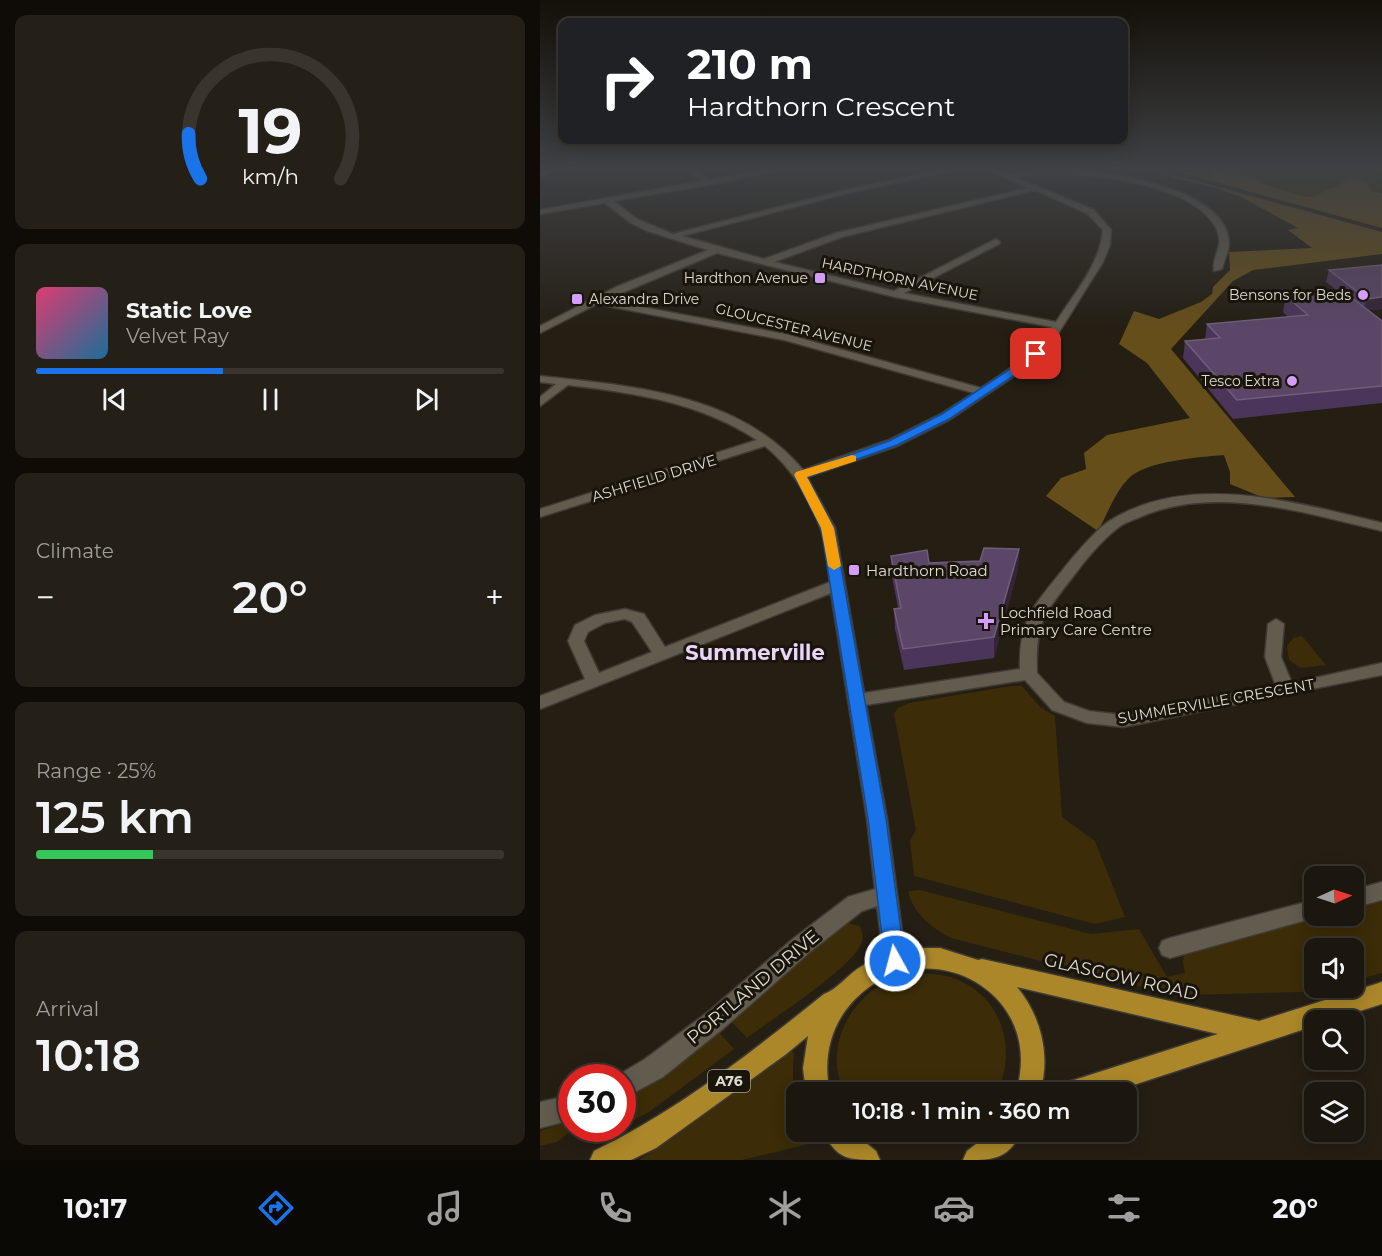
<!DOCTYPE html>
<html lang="en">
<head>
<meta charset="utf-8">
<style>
	body { margin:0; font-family:Montserrat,sans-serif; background:#241f17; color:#f1f3f6; height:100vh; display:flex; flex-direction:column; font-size:22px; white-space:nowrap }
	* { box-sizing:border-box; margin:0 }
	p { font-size:20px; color:#a09f9e }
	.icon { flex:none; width:33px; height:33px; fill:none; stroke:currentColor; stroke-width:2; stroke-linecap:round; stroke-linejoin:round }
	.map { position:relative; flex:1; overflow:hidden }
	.details { display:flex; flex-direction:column; gap:15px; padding:15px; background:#0f0c08; width:540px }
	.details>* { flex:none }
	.top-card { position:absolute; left:18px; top:18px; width:570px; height:126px; border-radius:12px; box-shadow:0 3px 15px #0003,0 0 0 2px #39352e; background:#202124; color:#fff; overflow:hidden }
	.needle { width:39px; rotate:87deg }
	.tools { position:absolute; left:764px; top:866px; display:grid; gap:12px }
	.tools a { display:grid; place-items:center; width:60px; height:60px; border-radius:12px; background:#1b160e; box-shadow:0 3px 15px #0003,0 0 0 2px #39352e; font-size:30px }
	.speed { position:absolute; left:18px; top:1064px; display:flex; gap:12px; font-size:30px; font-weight:700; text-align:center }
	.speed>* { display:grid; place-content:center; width:78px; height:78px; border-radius:50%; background:#1b160e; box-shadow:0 3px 15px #0003,0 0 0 2px #39352e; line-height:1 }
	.speed .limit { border:9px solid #d22; background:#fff; color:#111 }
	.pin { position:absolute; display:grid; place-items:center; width:51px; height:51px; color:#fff; margin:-26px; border-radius:12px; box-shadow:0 3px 9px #0006 }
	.me { position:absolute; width:66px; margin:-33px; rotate:353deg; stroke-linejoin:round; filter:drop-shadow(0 0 4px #0008) }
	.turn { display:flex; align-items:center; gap:21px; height:126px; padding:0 30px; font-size:27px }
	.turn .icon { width:78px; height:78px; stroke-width:2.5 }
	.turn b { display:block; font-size:42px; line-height:51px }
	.big { font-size:45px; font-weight:600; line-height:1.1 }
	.details .tile { flex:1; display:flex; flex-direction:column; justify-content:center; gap:9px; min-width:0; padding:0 21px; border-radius:12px; background:#241f17 }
	.details .dial { align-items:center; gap:0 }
	.dial svg { height:156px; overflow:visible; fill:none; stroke:#39352e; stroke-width:7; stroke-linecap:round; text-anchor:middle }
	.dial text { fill:#f1f3f6; stroke:none }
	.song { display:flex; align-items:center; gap:18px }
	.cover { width:72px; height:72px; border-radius:9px; background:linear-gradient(135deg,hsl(340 70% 55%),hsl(200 70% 35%)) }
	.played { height:6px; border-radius:3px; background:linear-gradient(90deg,#1a73e8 40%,#39352e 40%) }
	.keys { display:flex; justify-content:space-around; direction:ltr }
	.heat { display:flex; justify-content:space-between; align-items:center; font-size:33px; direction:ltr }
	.charge { height:9px; border-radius:4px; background:linear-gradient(90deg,#34c759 25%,#39352e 0) }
	.trip { position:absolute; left:246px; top:1082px; width:351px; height:60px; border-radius:12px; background:#1b160e; box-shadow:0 3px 15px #0003,0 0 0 2px #39352e; font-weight:600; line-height:60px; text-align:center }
	.tab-bar { display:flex; height:96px; justify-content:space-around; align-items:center; background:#0b0906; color:#a09f9e }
	.tab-bar .icon { width:42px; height:42px }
	.tab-bar .selected { color:#1a73e8 }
	.tab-bar b { font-size:27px; color:#f1f3f6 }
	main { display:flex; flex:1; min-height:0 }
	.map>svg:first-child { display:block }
	.green { fill:#3c2c07 }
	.forest { fill:#664e1a }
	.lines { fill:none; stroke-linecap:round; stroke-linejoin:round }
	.minor-casing { stroke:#3f3b34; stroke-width:3 }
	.major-casing { stroke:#3f3b34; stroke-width:3 }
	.minor { fill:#625c4f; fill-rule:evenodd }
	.major { fill:#ab8729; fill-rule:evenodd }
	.wall { fill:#4b355a }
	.shaded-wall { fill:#352438 }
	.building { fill:#5b4667; stroke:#705e78; stroke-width:1.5 }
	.route { fill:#1a73e8; stroke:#114b97; stroke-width:1.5 }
	.slow { fill:#f59e0b }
	.poi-dot { fill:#d49cfc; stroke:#1a150a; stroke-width:2 }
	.labels { text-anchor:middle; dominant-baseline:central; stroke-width:6; stroke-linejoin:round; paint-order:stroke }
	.far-poi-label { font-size:14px; fill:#dfdbd4; stroke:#1a150a; text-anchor:end }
	.far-street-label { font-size:14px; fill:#dfdbd4; stroke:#1a150a }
	.shield { fill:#1a150a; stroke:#a4a097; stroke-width:1.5 }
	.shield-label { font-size:14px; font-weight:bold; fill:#dfdbd4 }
	.street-label { font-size:15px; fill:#dfdbd4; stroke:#1a150a }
	.poi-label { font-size:15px; fill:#dfdbd4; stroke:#1a150a; text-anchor:start }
	.near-street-label { font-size:18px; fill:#dfdbd4; stroke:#1a150a }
	.district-label { font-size:21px; font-weight:bold; fill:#ebd5fd; stroke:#1a150a }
</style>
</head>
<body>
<main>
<section class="details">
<div class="tile dial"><svg viewBox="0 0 100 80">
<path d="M14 69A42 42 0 1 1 86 69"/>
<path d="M14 69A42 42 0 0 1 8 46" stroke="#1a73e8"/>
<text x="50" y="56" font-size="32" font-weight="700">19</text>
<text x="50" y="72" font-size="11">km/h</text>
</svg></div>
<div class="tile">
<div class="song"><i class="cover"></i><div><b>Static Love</b><p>Velvet Ray</p></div></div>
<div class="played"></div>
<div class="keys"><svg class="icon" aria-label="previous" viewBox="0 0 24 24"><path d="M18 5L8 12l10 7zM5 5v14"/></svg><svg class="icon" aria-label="pause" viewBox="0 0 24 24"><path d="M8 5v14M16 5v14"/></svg><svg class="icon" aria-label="next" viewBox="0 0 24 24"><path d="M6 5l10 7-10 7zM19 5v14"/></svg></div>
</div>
<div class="tile"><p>Climate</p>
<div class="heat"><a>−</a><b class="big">20°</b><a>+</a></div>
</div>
<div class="tile"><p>Range · 25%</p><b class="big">125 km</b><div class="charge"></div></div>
<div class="tile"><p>Arrival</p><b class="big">10:18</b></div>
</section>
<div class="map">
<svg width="842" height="1160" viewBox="0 0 842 1160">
	<rect width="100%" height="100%" fill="#241e13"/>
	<g class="green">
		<polygon points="639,168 833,168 842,171 842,193 798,186 784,191 774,197 762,196 726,185 715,177 655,175 649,171"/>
		<polygon points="762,636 786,665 761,668 749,660 747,646 753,638"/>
		<polygon points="471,686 482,686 500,707 515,716 522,817 555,841 585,917 555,924 374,876 370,840 376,830 354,714 358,708 369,703"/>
		<path d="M 380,890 L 551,934 L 599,929 L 627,977 L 645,973 L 643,963 L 644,953 L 774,915 L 813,915 L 813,903 L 842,895 L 842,973 L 813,981 L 813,948 L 774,948 L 774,987 L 791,987 L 762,992 L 646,995 L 622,992 L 411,938 C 391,928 373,913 368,891 Z"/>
		<path d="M 307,923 L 320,926 C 322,932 324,937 321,944 C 311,969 232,1019 207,1038 L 191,1021 L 286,936 Z"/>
		<path d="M 379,973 C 396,974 413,975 428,985 C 466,1007 475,1055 457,1092 L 304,1092 C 301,1083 297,1074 297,1065 C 294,1028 319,994 351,979 C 359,976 370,975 379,973 Z"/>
		<polygon points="178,1031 194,1049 109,1112 83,1126 83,1099 151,1054"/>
		<path d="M 250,1051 L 254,1053 C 251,1080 256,1104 256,1131 L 270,1131 L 271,1136 L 265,1145 L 202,1160 L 99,1160 L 134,1137 L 242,1052 Z"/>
		<polygon points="31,1121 32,1128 34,1128 17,1142 0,1146 0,1131"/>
		<path d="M 340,1131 L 417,1131 C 393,1142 365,1144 340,1131 Z"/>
	</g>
	<g class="forest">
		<path d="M 594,168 L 639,176 L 842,232 L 842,254 L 713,270 L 693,281 L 631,349 L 755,497 L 724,498 L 690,484 L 690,472 L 684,455 C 660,457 606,461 589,478 C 575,492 568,513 558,531 L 506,496 L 521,478 L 546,469 L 544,453 L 567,435 L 650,418 L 607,363 L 579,344 L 594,311 L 619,319 L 661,302 L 672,294 L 673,287 L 690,270 L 689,252 L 772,248 L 748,230 L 758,228 L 701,197 L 676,188 Z"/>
		<path d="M 624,168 C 644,168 653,175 672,176 L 669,171 L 715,177 L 726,185 L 762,196 L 774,197 L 784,191 L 798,186 L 808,178 L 819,179 L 829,183 L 831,191 L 842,193 L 842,228 Z"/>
	</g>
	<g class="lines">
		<defs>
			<g id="minor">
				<polygon points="9,168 18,168 0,178 0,173"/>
				<path d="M 144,168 L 152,168 L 169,180 L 233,168 L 249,168 L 169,185 L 73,201 L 97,219 L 133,234 L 313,188 L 410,168 L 425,168 L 313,192 L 142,236 L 224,259 L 296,233 L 488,188 L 443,168 C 452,168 460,174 469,174 C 484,174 499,169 514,169 C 556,169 687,185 689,243 C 689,251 684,261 682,269 L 674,271 C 671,253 688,246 673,223 C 643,178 523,169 475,177 L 554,210 L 571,230 L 570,245 L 563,262 L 511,345 L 489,366 L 409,420 L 357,446 L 267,477 L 295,528 L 324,693 L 480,669 C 479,621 492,608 521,572 C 532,558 557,528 571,520 C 651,471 758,503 842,523 L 842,531 C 764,513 677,484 600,517 C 593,520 584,523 579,527 C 563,539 547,558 535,574 C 505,613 495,621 497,673 L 524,702 L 549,711 L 583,715 L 736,686 L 725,657 L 728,624 L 736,619 L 744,624 L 741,657 L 752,683 L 842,663 L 842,675 L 583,727 L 547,723 L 512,710 L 485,680 L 326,705 L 347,819 L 366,961 L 363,968 L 355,971 L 347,968 L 344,961 L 337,906 L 322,911 L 270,952 L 184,1028 L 123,1077 L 82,1099 L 82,1077 L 75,1077 L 105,1059 L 168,1012 L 254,938 L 308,897 L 335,889 L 327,819 L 291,593 L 0,709 L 0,696 L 45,679 L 28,641 L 35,625 L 55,615 L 85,609 L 104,614 L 125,647 L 290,582 C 287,565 287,543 280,527 C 269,496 250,466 225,446 L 0,517 L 0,509 L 217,440 C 159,402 95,393 28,385 L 0,406 L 0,397 L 16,384 L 0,382 L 0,376 C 92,386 199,393 263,470 L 349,440 L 401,414 L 434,393 L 244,340 L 57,304 L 0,333 L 0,326 L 76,287 L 168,250 L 107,231 L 91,223 L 65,203 L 0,214 L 0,210 L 161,181 ZM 495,190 L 548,214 L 563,230 C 560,265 534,293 516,322 L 364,293 L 459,244 L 460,242 L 456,239 L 354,291 L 234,262 L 302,237 ZM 177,253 L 355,297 L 512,327 C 494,354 468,370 441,388 L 245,334 L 65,300 ZM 85,619 L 92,622 L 112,652 L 59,673 L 44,641 L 48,632 L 65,623 Z"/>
				<polygon points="842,882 842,900 813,908 813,890"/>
				<polygon points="774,900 774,915 782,915 774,918 630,958 622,955 619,948 622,941 630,938"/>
				<polygon points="32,1095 32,1120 0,1128 0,1102"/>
			</g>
			<g id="major">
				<path d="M 376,948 L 400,948 L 438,960 L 442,959 L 719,1021 L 842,982 L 842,1004 L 792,1020 L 774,1020 L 774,1026 L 572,1092 L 522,1092 L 525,1083 L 534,1080 L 678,1034 L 477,987 C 501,1016 511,1056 500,1092 L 476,1092 C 508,987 377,924 309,1006 C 289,1030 283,1062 290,1092 L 266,1092 L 263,1068 L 268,1036 L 245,1055 L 116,1148 L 91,1160 L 50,1160 L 54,1151 C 137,1111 212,1052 284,994 C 298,989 308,974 322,966 C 338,956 357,952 376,948 Z"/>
				<path d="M 283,1131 L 311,1131 L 336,1151 L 340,1160 C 308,1160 297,1160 283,1131 Z"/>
				<path d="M 453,1131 L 482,1131 C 468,1160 453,1160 423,1160 L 427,1151 Z"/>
			</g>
		</defs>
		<use href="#minor" class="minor-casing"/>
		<use href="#major" class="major-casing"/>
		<use href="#minor" class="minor"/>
		<use href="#major" class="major"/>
	</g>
	<g class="wall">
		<polygon points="842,265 842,309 828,310 842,321 842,403 693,419 643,358 645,341 665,340 667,324 748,317 743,312 746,296 798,291 786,282 789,270"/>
		<polygon points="479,549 478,569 454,658 364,670 355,629 354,609 358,608 352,576 351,556 389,563 440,561"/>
	</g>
	<g class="shaded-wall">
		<polygon points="842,297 842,309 823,311 827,299"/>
		<polygon points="479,549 478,569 454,658 454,637"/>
	</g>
	<g class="building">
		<polygon points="842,265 842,297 827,299 789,270"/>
		<polygon points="803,291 842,321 842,386 697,400 645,341 680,338 667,324 768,315 746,296"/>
		<polygon points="444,548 479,549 454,637 363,649 354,609 361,608 351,556 387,550 389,563 440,561"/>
	</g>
	<linearGradient id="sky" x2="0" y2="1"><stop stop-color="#14100a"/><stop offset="0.51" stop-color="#3f4144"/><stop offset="1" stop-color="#3f4144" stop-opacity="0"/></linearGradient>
	<rect width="842" height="331" fill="url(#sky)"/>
	<polygon class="route" points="492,352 501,354 488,366 409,419 357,445 267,477 294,528 346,819 365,961 362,967 355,970 348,967 345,961 328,819 281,528 254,475 349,441 402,414 481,362"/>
	<polygon class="slow" points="312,455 316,456 316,461 267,477 294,528 301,566 294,570 288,566 281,528 254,475 256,472"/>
	<g class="poi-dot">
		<rect x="274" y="272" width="12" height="12" rx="3"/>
		<circle cx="823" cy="295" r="6"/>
		<rect x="31" y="293" width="12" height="12" rx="3"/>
		<circle cx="752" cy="381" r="6"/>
		<rect x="308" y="564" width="12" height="12" rx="3"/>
		<path d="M443 612h6v6h6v6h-6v6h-6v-6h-6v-6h6z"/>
	</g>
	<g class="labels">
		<g class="far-poi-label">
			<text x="268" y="278">Hardthon Avenue</text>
			<text x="811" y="295">Bensons for Beds</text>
			<text x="49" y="299" text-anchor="start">Alexandra Drive</text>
			<text x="740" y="381">Tesco Extra</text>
		</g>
		<g class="far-street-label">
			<text transform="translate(360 279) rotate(12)">HARDTHORN AVENUE</text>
			<text transform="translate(254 327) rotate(14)">GLOUCESTER AVENUE</text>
		</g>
		<rect class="shield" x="168" y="1070" width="42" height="22" rx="4.5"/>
		<g class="shield-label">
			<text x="189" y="1081">A76</text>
		</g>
		<g class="street-label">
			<text transform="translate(114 478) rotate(-17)">ASHFIELD DRIVE</text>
			<text transform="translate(676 701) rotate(-10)">SUMMERVILLE CRESCENT</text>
		</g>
		<g class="poi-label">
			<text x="326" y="570">Hardthorn Road</text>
			<text x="460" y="612">Lochfield Road<tspan x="460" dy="17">Primary Care Centre</tspan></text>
		</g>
		<g class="near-street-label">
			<text transform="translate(581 977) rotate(13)">GLASGOW ROAD</text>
			<text transform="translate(213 987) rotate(-40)">PORTLAND DRIVE</text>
		</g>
		<g class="district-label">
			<text x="215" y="652">Summerville</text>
		</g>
	</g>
</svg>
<div class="tools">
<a><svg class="needle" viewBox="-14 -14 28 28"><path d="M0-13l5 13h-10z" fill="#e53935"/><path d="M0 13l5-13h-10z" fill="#a09f9e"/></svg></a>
<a><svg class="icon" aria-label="sound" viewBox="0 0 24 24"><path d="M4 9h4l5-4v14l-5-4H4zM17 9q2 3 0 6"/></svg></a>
<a><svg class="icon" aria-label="search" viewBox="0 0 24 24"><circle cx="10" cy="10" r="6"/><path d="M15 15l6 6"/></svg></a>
<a><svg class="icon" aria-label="layers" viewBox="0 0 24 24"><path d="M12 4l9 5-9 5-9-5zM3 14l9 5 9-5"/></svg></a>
</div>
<div class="speed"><div class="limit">30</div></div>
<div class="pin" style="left:496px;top:354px;background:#d93025"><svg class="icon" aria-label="arrive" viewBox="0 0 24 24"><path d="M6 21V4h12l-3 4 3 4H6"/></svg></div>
<svg class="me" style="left:355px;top:961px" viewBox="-20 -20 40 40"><circle r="17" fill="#1a73e8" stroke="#fff" stroke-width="3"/><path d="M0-11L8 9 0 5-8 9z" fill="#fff"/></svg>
<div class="trip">10:18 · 1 min · 360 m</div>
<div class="top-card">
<div class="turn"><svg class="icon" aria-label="right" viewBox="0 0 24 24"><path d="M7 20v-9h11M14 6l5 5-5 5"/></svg><div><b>210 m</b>Hardthorn Crescent</div></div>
</div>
</div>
</main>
<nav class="tab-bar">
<b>10:17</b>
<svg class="icon selected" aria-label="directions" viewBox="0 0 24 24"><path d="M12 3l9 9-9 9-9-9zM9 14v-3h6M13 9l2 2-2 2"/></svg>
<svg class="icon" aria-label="music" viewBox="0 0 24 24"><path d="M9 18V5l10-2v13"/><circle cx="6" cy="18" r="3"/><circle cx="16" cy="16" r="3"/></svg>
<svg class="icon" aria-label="phone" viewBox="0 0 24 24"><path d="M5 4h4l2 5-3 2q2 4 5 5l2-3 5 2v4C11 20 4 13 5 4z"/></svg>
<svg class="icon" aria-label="climate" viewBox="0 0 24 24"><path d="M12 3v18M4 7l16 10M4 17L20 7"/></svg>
<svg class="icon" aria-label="car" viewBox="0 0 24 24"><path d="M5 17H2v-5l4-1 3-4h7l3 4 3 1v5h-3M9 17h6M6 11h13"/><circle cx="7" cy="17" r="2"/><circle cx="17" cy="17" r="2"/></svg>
<svg class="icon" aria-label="filters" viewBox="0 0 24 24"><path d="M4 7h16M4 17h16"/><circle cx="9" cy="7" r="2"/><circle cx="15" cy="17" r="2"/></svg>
<b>20°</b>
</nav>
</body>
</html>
